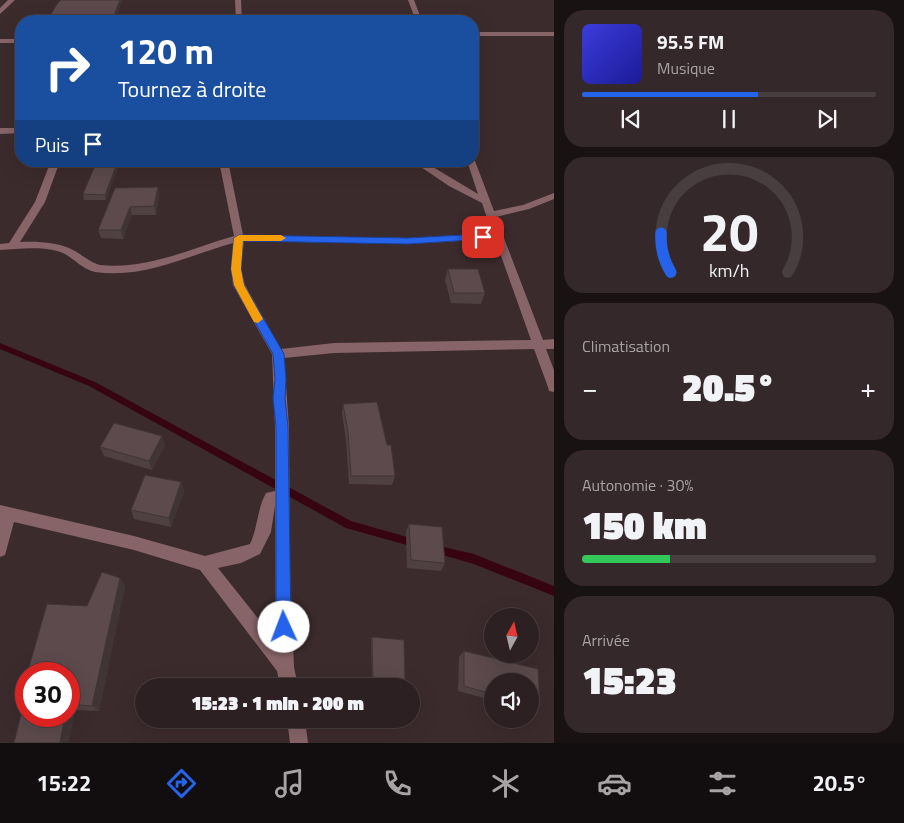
<!DOCTYPE html>
<html lang="fr">
<head>
<meta charset="utf-8">
<style>
	body { margin:0; font-family:"Titillium Web",sans-serif; background:#35282a; color:#f1f3f6; height:100vh; display:flex; flex-direction:column; font-size:19px; white-space:nowrap }
	* { box-sizing:border-box; margin:0 }
	p { font-size:16px; color:#a7a3a5 }
	.icon { flex:none; width:28px; height:28px; fill:none; stroke:currentColor; stroke-width:2; stroke-linecap:round; stroke-linejoin:round }
	.map { position:relative; flex:1; overflow:hidden }
	.details { display:flex; flex-direction:column; gap:10px; padding:10px; background:#191213; width:350px }
	.details>* { flex:none }
	.hud { position:absolute; left:15px; top:15px; width:464px; height:152px; border-radius:20px; box-shadow:0 5px 20px #0002,0 0 0 1px #483e40; background:#1a4fa0; color:#fff; overflow:hidden }
	.needle { width:32px; rotate:8deg }
	.tools { position:absolute; left:484px; top:608px; display:grid; gap:10px }
	.tools a { display:grid; place-items:center; width:55px; height:55px; border-radius:50%; background:#2d2022; box-shadow:0 5px 20px #0002,0 0 0 1px #483e40; font-size:25px }
	.speed { position:absolute; left:15px; top:662px; display:flex; gap:10px; font-size:25px; font-weight:700; text-align:center }
	.speed>* { display:grid; place-content:center; width:65px; height:65px; border-radius:50%; background:#2d2022; box-shadow:0 5px 20px #0002,0 0 0 1px #483e40; line-height:1 }
	.speed .limit { border:8px solid #d22; background:#fff; color:#111 }
	.pin { position:absolute; display:grid; place-items:center; width:42px; height:42px; color:#fff; margin:-21px; border-radius:10px; box-shadow:0 2px 8px #0006 }
	.me { position:absolute; width:55px; margin:-28px; rotate:358deg; stroke-linejoin:round; filter:drop-shadow(0 0 4px #0008) }
	.turn { display:flex; align-items:center; gap:18px; height:105px; padding:0 20px; font-size:22px }
	.turn .icon { width:65px; height:65px; stroke-width:2.5 }
	.turn b { display:block; font-size:35px; line-height:42px }
	.then { display:flex; align-items:center; height:48px; padding:0 20px; background:#0003; gap:10px; font-size:19px }
	.big { font-size:38px; font-weight:800; line-height:1.1 }
	.details .tile { flex:1; display:flex; flex-direction:column; justify-content:center; gap:8px; min-width:0; padding:0 18px; border-radius:20px; background:#35282a }
	.details .dial { align-items:center; gap:0 }
	.dial svg { height:130px; overflow:visible; fill:none; stroke:#483e40; stroke-width:7; stroke-linecap:round; text-anchor:middle }
	.dial text { fill:#f1f3f6; stroke:none }
	.song { display:flex; align-items:center; gap:15px }
	.cover { width:60px; height:60px; border-radius:8px; background:linear-gradient(135deg,hsl(240 70% 55%),hsl(240 70% 35%)) }
	.played { height:5px; border-radius:2px; background:linear-gradient(90deg,#2563eb 60%,#483e40 60%) }
	.keys { display:flex; justify-content:space-around; direction:ltr }
	.heat { display:flex; justify-content:space-between; align-items:center; font-size:28px; direction:ltr }
	.charge { height:8px; border-radius:4px; background:linear-gradient(90deg,#34c759 30%,#483e40 0) }
	.trip { position:absolute; left:135px; top:678px; width:285px; height:50px; border-radius:25px; background:#2d2022; box-shadow:0 5px 20px #0002,0 0 0 1px #483e40; font-weight:800; line-height:50px; text-align:center }
	.tab-bar { display:flex; height:80px; justify-content:space-around; align-items:center; background:#120d0e; color:#a7a3a5 }
	.tab-bar .icon { width:35px; height:35px }
	.tab-bar .selected { color:#2563eb }
	.tab-bar b { font-size:22px; color:#f1f3f6 }
	main { display:flex; flex:1; min-height:0 }
	.map>svg:first-child { display:block }
	.lines { fill:none; stroke-linecap:round; stroke-linejoin:round }
	.stream { fill:#370411; fill-rule:evenodd }
	.minor { fill:#876468; fill-rule:evenodd }
	.wall { fill:#4f4041 }
	.shaded-wall { fill:#403435 }
	.building { fill:#5c4a4c; stroke:#403435 }
	.route { fill:#2563eb; stroke:#184099 }
	.slow { fill:#f59e0b }
</style>
</head>
<body>
<main>
<div class="map">
<svg width="554" height="743" viewBox="0 0 554 743">
	<rect width="100%" height="100%" fill="#3c2b2d"/>
	<g class="lines">
		<g class="stream">
			<polygon points="0,343 95,382 351,521 414,539 417,540 419,543 417,546 414,547 346,528 89,386 0,349"/>
			<polygon points="435,545 474,554 554,586 554,596 474,564 432,552 430,549 432,546"/>
		</g>
		<g class="minor">
			<polygon points="8,0 15,0 0,14 0,8"/>
			<polygon points="235,0 241,0 242,21 236,21"/>
			<polygon points="408,0 414,0 422,21 416,21"/>
			<rect x="472" y="32" width="82" height="4"/>
			<rect x="0" y="39" width="21" height="4"/>
			<polygon points="0,128 21,128 21,133 0,134"/>
			<path d="M 472,159 L 475,161 L 494,211 L 523,205 L 554,193 L 554,199 L 529,209 L 496,217 L 543,340 L 554,339 L 554,349 L 546,349 L 554,370 L 554,392 L 549,391 L 548,387 L 534,349 L 334,353 L 284,358 L 289,427 L 290,568 L 294,667 L 298,686 L 280,686 L 277,671 L 200,570 L 134,550 L 14,522 L 5,555 L 0,557 L 0,505 L 134,536 L 205,556 L 250,544 C 258,527 257,509 266,493 L 275,491 L 275,427 L 272,354 L 233,285 L 231,269 L 233,243 C 187,256 144,279 95,272 C 84,270 74,259 65,254 C 48,245 18,249 0,250 L 0,244 L 9,243 L 35,202 L 51,161 L 60,161 L 45,202 L 20,242 C 36,241 58,242 73,250 C 81,254 91,263 100,265 C 147,270 189,249 234,236 L 219,161 L 228,161 L 243,235 L 408,238 L 492,233 L 482,203 L 449,186 L 412,161 L 423,161 L 478,194 L 467,161 L 472,161 ZM 495,239 L 531,340 L 334,343 L 281,349 L 245,285 L 241,269 L 244,241 L 408,244 ZM 275,506 L 276,641 L 218,568 L 241,563 L 260,554 L 271,532 Z"/>
			<polygon points="287,719 305,719 308,743 290,743"/>
		</g>
	</g>
	<g class="wall">
		<polygon points="97,161 106,200 84,200 83,194"/>
		<polygon points="158,187 159,196 156,215 132,215 123,239 101,238 98,230"/>
		<polygon points="448,269 485,293 481,304 451,303 445,280"/>
		<polygon points="343,404 395,476 392,485 349,484 346,441 342,413"/>
		<polygon points="165,445 152,470 104,456 100,447"/>
		<polygon points="181,482 184,491 171,527 134,519 131,510"/>
		<polygon points="409,524 445,563 441,571 407,568 406,532"/>
		<polygon points="120,578 125,586 99,711 75,710 68,743 14,743 24,704 19,701 26,677 69,716 69,674 87,606"/>
		<polygon points="372,637 405,682 403,685 372,682 371,640"/>
		<polygon points="464,651 538,669 540,706 532,710 530,709 530,681 492,681 492,700 458,691 459,657"/>
	</g>
	<g class="shaded-wall">
		<polygon points="120,0 123,0 115,21 112,21"/>
		<polygon points="118,161 121,161 106,200 105,195"/>
		<polygon points="158,187 159,196 156,215 154,206"/>
		<polygon points="130,207 132,215 123,239 121,230"/>
		<polygon points="162,436 165,445 152,470 149,461"/>
		<polygon points="181,482 184,491 171,527 169,518"/>
		<polygon points="120,578 125,586 99,711 92,706"/>
		<polygon points="69,705 75,710 68,743 60,743 65,716 69,716"/>
	</g>
	<g class="building">
		<polygon points="61,0 120,0 112,21 47,21 57,4"/>
		<polygon points="97,161 118,161 105,195 83,194"/>
		<polygon points="158,187 154,206 130,207 121,230 98,230 115,188"/>
		<polygon points="448,269 478,269 485,293 454,293"/>
		<polygon points="377,402 387,445 391,445 395,476 351,476 348,432 343,404"/>
		<polygon points="114,423 162,436 149,461 100,447"/>
		<polygon points="145,475 181,482 169,518 131,510"/>
		<polygon points="409,524 442,527 445,563 411,560"/>
		<polygon points="102,572 120,578 92,706 69,704 69,674 27,674 47,604 87,606"/>
		<polygon points="372,637 404,640 405,682 373,679"/>
		<polygon points="464,651 538,669 540,706 530,703 530,681 492,681 492,694 464,686"/>
		<polygon points="26,677 26,716 65,716 60,743 14,743 24,702 19,701"/>
	</g>
	<polygon class="route" points="483,234 486,235 486,239 408,244 243,241 241,269 244,285 284,354 286,379 285,398 288,427 291,627 289,633 284,635 278,633 276,627 276,427 273,398 275,379 273,354 234,285 231,269 234,238 239,235 408,238"/>
	<polygon class="slow" points="239,235 281,235 286,238 281,241 243,241 241,269 244,285 263,319 258,323 254,322 234,285 231,269 234,238"/>
</svg>
<div class="tools">
<a><svg class="needle" viewBox="-14 -14 28 28"><path d="M0-13l5 13h-10z" fill="#e53935"/><path d="M0 13l5-13h-10z" fill="#a7a3a5"/></svg></a>
<a><svg class="icon" aria-label="sound" viewBox="0 0 24 24"><path d="M4 9h4l5-4v14l-5-4H4zM17 9q2 3 0 6"/></svg></a>
</div>
<div class="speed"><div class="limit">30</div></div>
<div class="pin" style="left:483px;top:237px;background:#d93025"><svg class="icon" aria-label="arrive" viewBox="0 0 24 24"><path d="M6 21V4h12l-3 4 3 4H6"/></svg></div>
<svg class="me" style="left:284px;top:627px" viewBox="-20 -20 40 40"><circle r="19" fill="#fff"/><path d="M0-13L10 11 0 6-10 11z" fill="#2563eb"/></svg>
<div class="trip">15:23 · 1 min · 200 m</div>
<div class="hud">
<div class="turn"><svg class="icon" aria-label="right" viewBox="0 0 24 24"><path d="M7 20v-9h11M14 6l5 5-5 5"/></svg><div><b>120 m</b>Tournez à droite</div></div>
<div class="then">Puis<svg class="icon" aria-label="arrive" viewBox="0 0 24 24"><path d="M6 21V4h12l-3 4 3 4H6"/></svg></div>
</div>
</div>
<section class="details">
<div class="tile">
<div class="song"><i class="cover"></i><div><b>95.5 FM</b><p>Musique</p></div></div>
<div class="played"></div>
<div class="keys"><svg class="icon" aria-label="previous" viewBox="0 0 24 24"><path d="M18 5L8 12l10 7zM5 5v14"/></svg><svg class="icon" aria-label="pause" viewBox="0 0 24 24"><path d="M8 5v14M16 5v14"/></svg><svg class="icon" aria-label="next" viewBox="0 0 24 24"><path d="M6 5l10 7-10 7zM19 5v14"/></svg></div>
</div>
<div class="tile dial"><svg viewBox="0 0 100 80">
<path d="M14 69A42 42 0 1 1 86 69"/>
<path d="M14 69A42 42 0 0 1 8 45" stroke="#2563eb"/>
<text x="50" y="56" font-size="32" font-weight="700">20</text>
<text x="50" y="72" font-size="11">km/h</text>
</svg></div>
<div class="tile"><p>Climatisation</p>
<div class="heat"><a>−</a><b class="big">20.5°</b><a>+</a></div>
</div>
<div class="tile"><p>Autonomie · 30%</p><b class="big">150 km</b><div class="charge"></div></div>
<div class="tile"><p>Arrivée</p><b class="big">15:23</b></div>
</section>
</main>
<nav class="tab-bar">
<b>15:22</b>
<svg class="icon selected" aria-label="directions" viewBox="0 0 24 24"><path d="M12 3l9 9-9 9-9-9zM9 14v-3h6M13 9l2 2-2 2"/></svg>
<svg class="icon" aria-label="music" viewBox="0 0 24 24"><path d="M9 18V5l10-2v13"/><circle cx="6" cy="18" r="3"/><circle cx="16" cy="16" r="3"/></svg>
<svg class="icon" aria-label="phone" viewBox="0 0 24 24"><path d="M5 4h4l2 5-3 2q2 4 5 5l2-3 5 2v4C11 20 4 13 5 4z"/></svg>
<svg class="icon" aria-label="climate" viewBox="0 0 24 24"><path d="M12 3v18M4 7l16 10M4 17L20 7"/></svg>
<svg class="icon" aria-label="car" viewBox="0 0 24 24"><path d="M5 17H2v-5l4-1 3-4h7l3 4 3 1v5h-3M9 17h6M6 11h13"/><circle cx="7" cy="17" r="2"/><circle cx="17" cy="17" r="2"/></svg>
<svg class="icon" aria-label="filters" viewBox="0 0 24 24"><path d="M4 7h16M4 17h16"/><circle cx="9" cy="7" r="2"/><circle cx="15" cy="17" r="2"/></svg>
<b>20.5°</b>
</nav>
</body>
</html>
